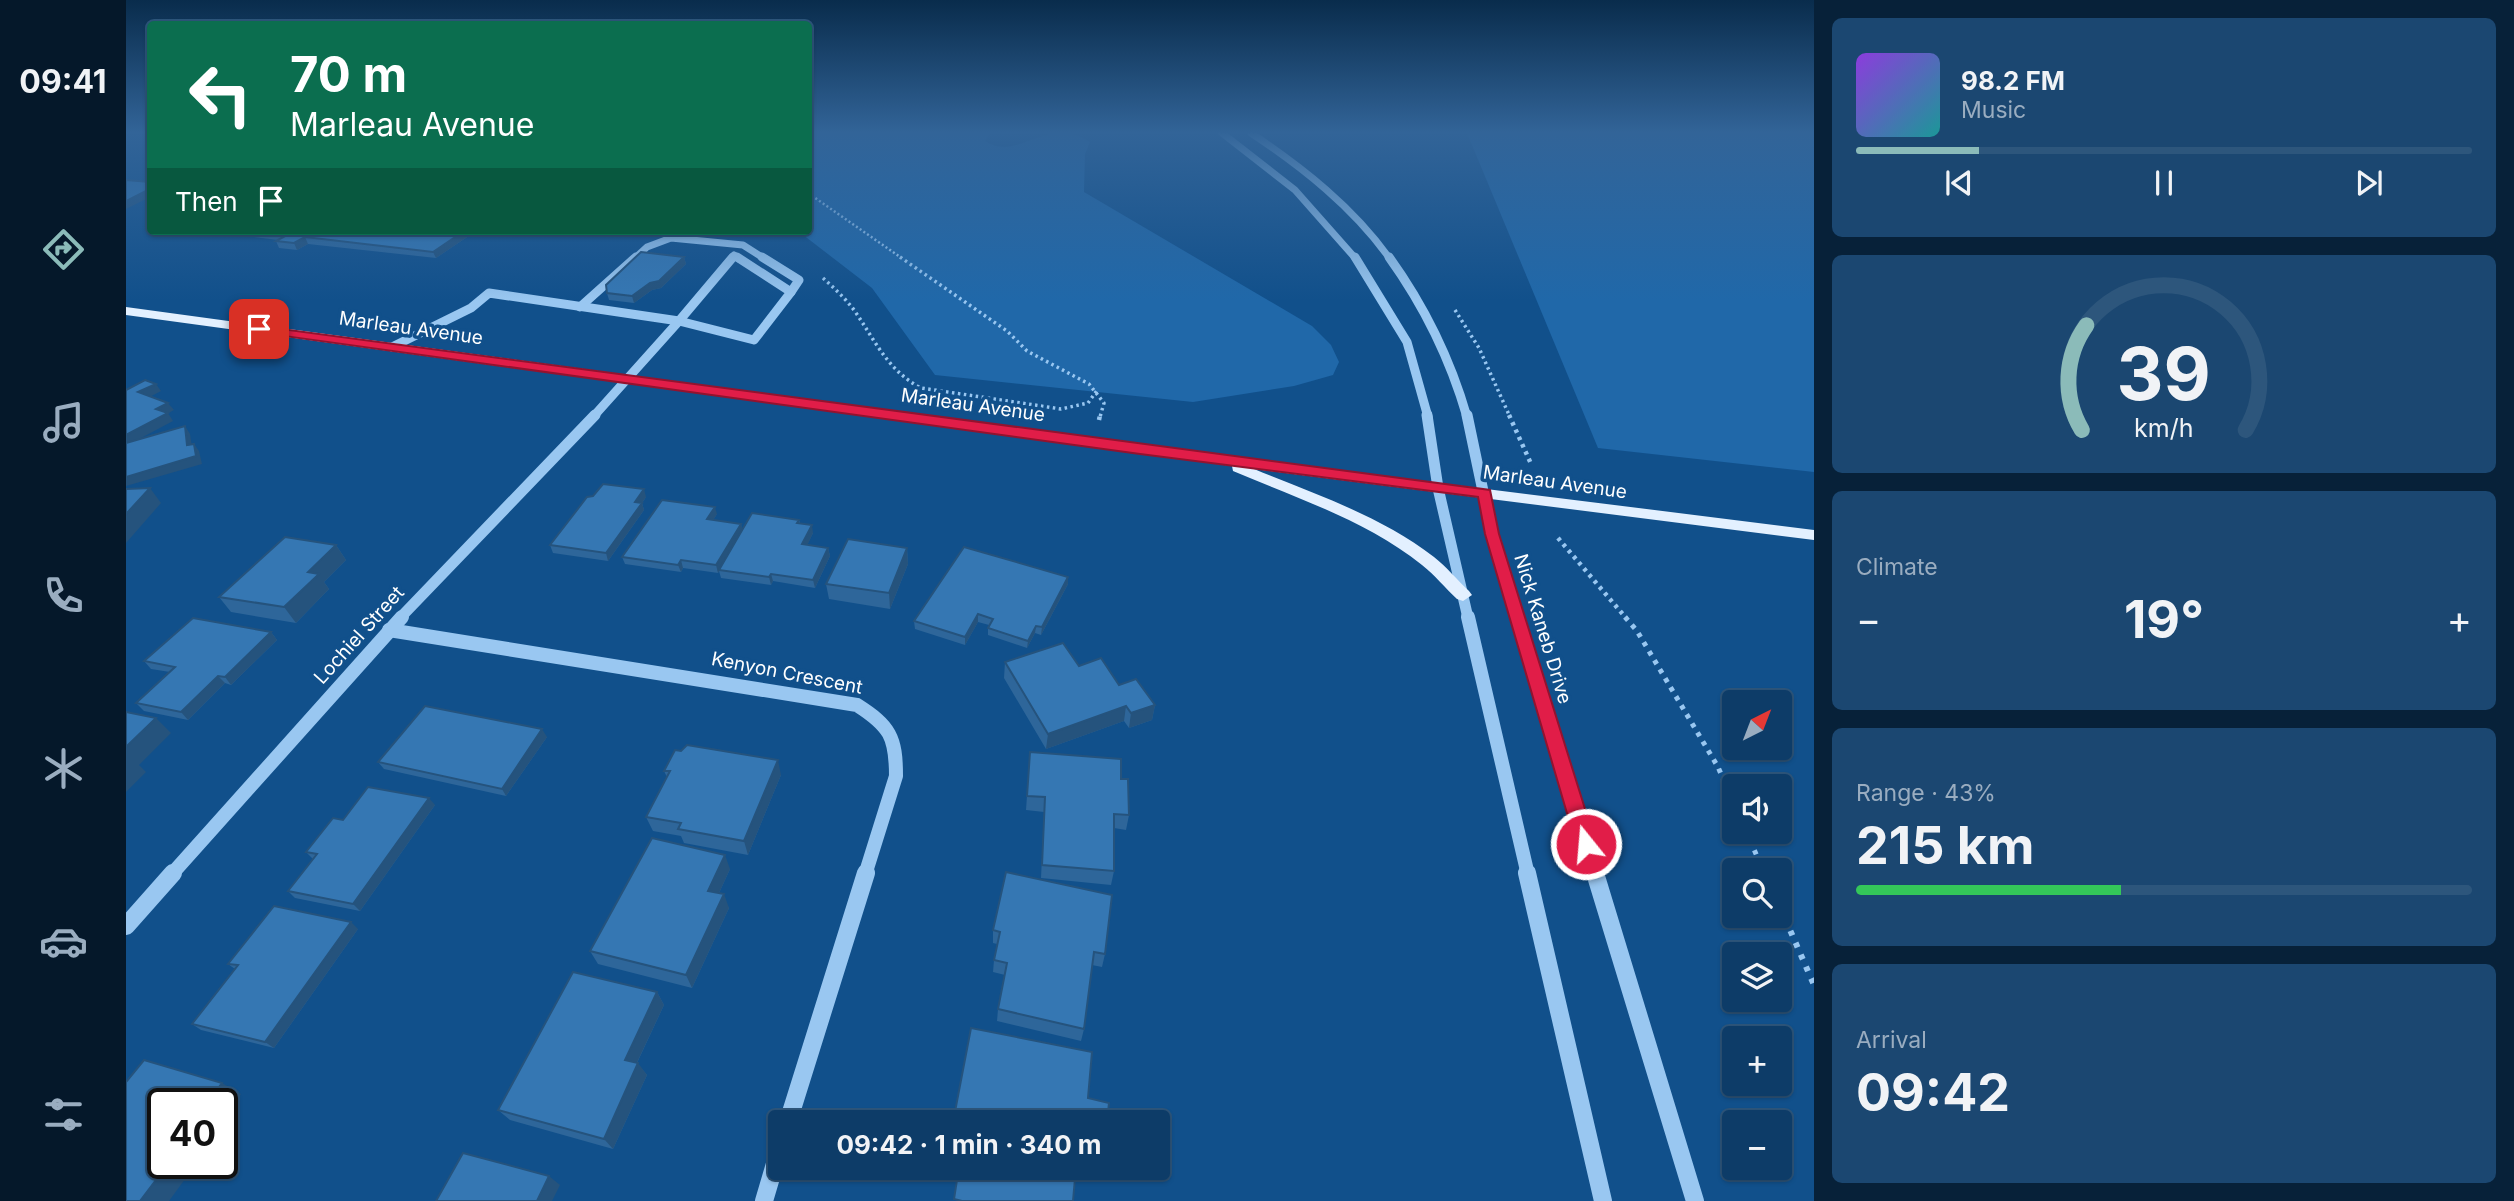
<!DOCTYPE html>
<html lang="en">
<head>
<meta charset="utf-8">
<style>
	body { margin:0; font-family:Inter,sans-serif; background:#1b4771; color:#f1f3f6; height:100vh; display:flex; flex-direction:column; font-size:26px; white-space:nowrap }
	* { box-sizing:border-box; margin:0 }
	p { font-size:23px; color:#9aadc0 }
	.icon { flex:none; width:38px; height:38px; fill:none; stroke:currentColor; stroke-width:2; stroke-linecap:round; stroke-linejoin:round }
	.map { position:relative; flex:1; overflow:hidden }
	.panel { display:flex; flex-direction:column; gap:18px; padding:18px; background:#072139; width:700px }
	.panel>* { flex:none }
	.guide { position:absolute; left:21px; top:21px; width:665px; height:214px; border-radius:7px; box-shadow:0 2px 5px #0004,0 0 0 2px #2d567c; background:#0b6e4f; color:#fff; overflow:hidden }
	.needle { width:46px; rotate:42deg }
	.tools { position:absolute; left:1596px; top:690px; display:grid; gap:14px }
	.tools a { display:grid; place-items:center; width:70px; height:70px; border-radius:7px; background:#0d3c68; box-shadow:0 2px 5px #0004,0 0 0 2px #2d567c; font-size:35px }
	.speed { position:absolute; left:21px; top:1088px; display:flex; gap:14px; font-size:35px; font-weight:700; text-align:center }
	.speed>* { display:grid; place-content:center; width:91px; height:91px; border-radius:50%; background:#0d3c68; box-shadow:0 2px 5px #0004,0 0 0 2px #2d567c; line-height:1 }
	.speed .limit { border:4px solid #111; border-radius:10px; background:#fff; color:#111 }
	.pin { position:absolute; display:grid; place-items:center; width:60px; height:60px; color:#fff; margin:-30px; border-radius:14px; box-shadow:0 4px 10px #0006 }
	.me { position:absolute; width:77px; margin:-38px; rotate:343deg; stroke-linejoin:round; filter:drop-shadow(0 0 5px #0008) }
	.turn { display:flex; align-items:center; gap:24px; height:147px; padding:0 28px; font-size:32px }
	.turn .icon { width:91px; height:91px; stroke-width:2.5 }
	.turn b { display:block; font-size:49px; line-height:60px }
	.then { display:flex; align-items:center; height:66px; padding:0 28px; background:#0003; gap:14px; font-size:26px }
	.big { font-size:52px; font-weight:700; line-height:1.1 }
	.panel .card { flex:1; display:flex; flex-direction:column; justify-content:center; gap:10px; min-width:0; padding:0 24px; border-radius:10px; background:#1b4771 }
	.panel .dial { align-items:center; gap:0 }
	.dial svg { height:182px; overflow:visible; fill:none; stroke:#2d567c; stroke-width:7; stroke-linecap:round; text-anchor:middle }
	.dial text { fill:#f1f3f6; stroke:none }
	.song { display:flex; align-items:center; gap:21px }
	.cover { width:84px; height:84px; border-radius:10px; background:linear-gradient(135deg,hsl(270 70% 55%),hsl(180 70% 35%)) }
	.played { height:7px; border-radius:4px; background:linear-gradient(90deg,#8bbbb9 20%,#2d567c 20%) }
	.keys { display:flex; justify-content:space-around; direction:ltr }
	.heat { display:flex; justify-content:space-between; align-items:center; font-size:38px; direction:ltr }
	.charge { height:10px; border-radius:5px; background:linear-gradient(90deg,#34c759 43%,#2d567c 0) }
	.trip { position:absolute; left:642px; top:1110px; width:402px; height:70px; border-radius:7px; background:#0d3c68; box-shadow:0 2px 5px #0004,0 0 0 2px #2d567c; font-weight:700; line-height:70px; text-align:center }
	main { display:flex; flex:1; min-height:0 }
	.tab-bar { display:flex; flex-direction:column; width:126px; justify-content:space-around; align-items:center; background:#05182a; color:#9aadc0 }
	.tab-bar .icon { width:49px; height:49px }
	.tab-bar .current { color:#8bbbb9 }
	.tab-bar b { font-size:32px; color:#f1f3f6 }
	.map>svg:first-child { display:block }
	.green { fill:#2068a9 }
	.lines { fill:none; stroke-linecap:round; stroke-linejoin:round }
	.path-far4 { stroke:#99c7f1; stroke-width:2.5; stroke-dasharray:2 2.5; stroke-linecap:butt }
	.path-far3 { stroke:#99c7f1; stroke-width:3.5; stroke-dasharray:2.5 3.5; stroke-linecap:butt }
	.path-far2 { stroke:#99c7f1; stroke-width:4.5; stroke-dasharray:3.5 4.5; stroke-linecap:butt }
	.path-far1 { stroke:#99c7f1; stroke-width:5; stroke-dasharray:4.5 6; stroke-linecap:butt }
	.path { stroke:#99c7f1; stroke-width:6; stroke-dasharray:5 8; stroke-linecap:butt }
	.minor-far4 { stroke:#99c7f1; stroke-width:7 }
	.minor-far3 { stroke:#99c7f1; stroke-width:9 }
	.minor-far2 { stroke:#99c7f1; stroke-width:11 }
	.minor-far1 { stroke:#99c7f1; stroke-width:14 }
	.minor { stroke:#99c7f1; stroke-width:18 }
	.major { fill:#e3f0ff; fill-rule:evenodd }
	.wall { fill:#2e669a }
	.shaded-wall { fill:#25537d }
	.building { fill:#3577b3; stroke:#25537d; stroke-width:2 }
	.route { fill:#e11d48; stroke:#92132f; stroke-width:2 }
	.labels { text-anchor:middle; dominant-baseline:central; stroke-width:7; stroke-linejoin:round; paint-order:stroke }
	.street-label { font-size:19px; fill:#fff; stroke:#11508b }
</style>
</head>
<body>
<main>
<nav class="tab-bar">
<b>09:41</b>
<svg class="icon current" aria-label="directions" viewBox="0 0 24 24"><path d="M12 3l9 9-9 9-9-9zM9 14v-3h6M13 9l2 2-2 2"/></svg>
<svg class="icon" aria-label="music" viewBox="0 0 24 24"><path d="M9 18V5l10-2v13"/><circle cx="6" cy="18" r="3"/><circle cx="16" cy="16" r="3"/></svg>
<svg class="icon" aria-label="phone" viewBox="0 0 24 24"><path d="M5 4h4l2 5-3 2q2 4 5 5l2-3 5 2v4C11 20 4 13 5 4z"/></svg>
<svg class="icon" aria-label="climate" viewBox="0 0 24 24"><path d="M12 3v18M4 7l16 10M4 17L20 7"/></svg>
<svg class="icon" aria-label="car" viewBox="0 0 24 24"><path d="M5 17H2v-5l4-1 3-4h7l3 4 3 1v5h-3M9 17h6M6 11h13"/><circle cx="7" cy="17" r="2"/><circle cx="17" cy="17" r="2"/></svg>
<svg class="icon" aria-label="filters" viewBox="0 0 24 24"><path d="M4 7h16M4 17h16"/><circle cx="9" cy="7" r="2"/><circle cx="15" cy="17" r="2"/></svg>
</nav>
<div class="map">
<svg width="1688" height="1201" viewBox="0 0 1688 1201">
	<rect width="100%" height="100%" fill="#11508b"/>
	<g class="green">
		<path d="M 683,133 L 864,133 L 859,141 C 892,163 921,113 964,142 L 959,154 L 958,192 L 1186,326 L 1205,345 L 1213,362 L 1207,375 L 1168,386 L 1067,402 L 809,375 L 746,288 L 672,231 L 682,231 Z"/>
		<polygon points="1341,133 1688,133 1688,472 1472,448"/>
	</g>
	<g class="lines">
		<polyline class="path-far4" points="682,193 777,259"/>
		<g class="path-far3">
			<polyline points="774,257 881,331 901,351 963,384 978,403 974,417"/>
			<path d="M 697,278 C 708,288 719,298 728,310 C 749,340 761,370 795,388 L 935,409 L 962,403 L 972,389"/>
			<polyline points="1329,310 1353,348 1384,417"/>
		</g>
		<g class="path-far2">
			<polyline points="1383,415 1406,466"/>
			<polyline points="973,420 974,415"/>
			<polyline points="1432,538 1500,618"/>
		</g>
		<g class="path-far1">
			<polyline points="1499,617 1511,631 1592,767 1608,804"/>
			<polyline points="1620,831 1637,870"/>
		</g>
		<polyline class="path" points="1654,907 1688,985"/>
		<g class="minor-far4">
			<polyline points="1096,133 1169,190 1230,259"/>
			<path d="M 1125,133 C 1177,168 1227,207 1264,259"/>
			<polyline points="508,259 521,247 545,238 617,245 639,259"/>
			<polyline points="605,259 608,255 613,259"/>
		</g>
		<g class="minor-far3">
			<polyline points="636,257 673,280 665,292"/>
			<polyline points="1229,257 1281,342 1302,417"/>
			<path d="M 1263,257 C 1299,307 1324,358 1341,417"/>
			<polyline points="454,307 510,257"/>
			<polyline points="553,321 628,340 665,292 611,257"/>
			<polyline points="553,321 607,257"/>
			<polyline points="266,347 345,308 363,293 553,321"/>
			<polyline points="467,417 553,321"/>
		</g>
		<g class="minor-far2">
			<polyline points="1301,415 1312,488 1342,618"/>
			<polyline points="1341,415 1366,534 1392,618"/>
			<polyline points="274,618 469,415"/>
		</g>
		<g class="minor-far1">
			<polyline points="1342,617 1402,875"/>
			<polyline points="1391,617 1470,875"/>
			<path d="M 263,630 L 731,705 C 764,726 770,737 770,776 L 739,875"/>
			<polyline points="45,875 276,617"/>
		</g>
		<g class="minor">
			<polyline points="1401,873 1477,1201"/>
			<polyline points="1469,873 1569,1201"/>
			<polyline points="0,926 47,873"/>
			<polyline points="662,1122 740,873"/>
			<polyline points="638,1201 654,1147"/>
		</g>
		<path class="major" d="M 0,307 L 1098,456 L 1688,530 L 1688,540 L 1128,469 C 1189,494 1255,516 1308,557 C 1321,567 1331,580 1343,591 L 1346,595 L 1337,601 L 1331,599 C 1319,588 1309,575 1296,565 C 1241,521 1171,498 1107,471 L 1106,466 L 0,315 Z"/>
	</g>
	<g class="wall">
		<polygon points="77,231 350,231 310,258 182,244 171,250 153,248 150,241 152,240"/>
		<polygon points="558,257 560,264 535,288 526,290 508,303 483,300 481,293"/>
		<polygon points="520,497 516,503 518,510 482,561 427,553 424,545"/>
		<polygon points="591,514 587,520 615,524 616,530 673,520 674,523 687,533 681,545 702,548 704,556 689,588 647,581 645,585 595,578 593,571 592,573 557,568 555,572 499,564 496,557"/>
		<polygon points="210,545 220,560 198,582 203,589 170,623 105,612 93,597"/>
		<polygon points="781,548 782,564 764,609 703,599 700,584"/>
		<polygon points="942,577 942,584 915,635 909,633 901,648 862,635 862,628 863,625 852,622 839,645 789,629 788,621"/>
		<polygon points="145,632 151,640 105,685 99,683 62,720 18,711 10,703 44,672 25,669 18,661"/>
		<polygon points="879,662 953,666 993,685 1029,705 1026,720 1003,728 998,721 920,749 878,678"/>
		<polygon points="421,737 380,796 258,769 252,762"/>
		<polygon points="904,752 995,779 1003,815 1000,830 988,828 988,871 985,885 915,878 918,812 900,810"/>
		<polygon points="538,771 655,775 622,855 558,843 555,836 527,831 520,817 541,777"/>
		<polygon points="309,805 234,911 169,898 162,891 187,859 180,852 217,820"/>
		<polygon points="604,869 593,893 603,908 566,988 472,964 464,951"/>
		<polygon points="232,929 148,1048 75,1030 66,1024 109,969 102,964"/>
		<polygon points="867,930 979,954 976,967 966,965 958,1029 955,1041 871,1021 872,1009 879,975 867,972 868,960 871,944 867,943"/>
		<polygon points="531,992 538,1005 511,1063 521,1075 487,1149 384,1120 372,1110"/>
	</g>
	<g class="shaded-wall">
		<polygon points="24,189 24,197 0,209 0,201"/>
		<polygon points="338,231 350,231 310,258 307,252"/>
		<polygon points="179,237 182,244 171,250 168,243"/>
		<polygon points="558,257 560,264 535,288 526,290 508,303 506,296"/>
		<polygon points="30,384 35,391 18,400 12,392"/>
		<polygon points="42,403 48,410 35,417 30,409"/>
		<polygon points="42,413 47,421 0,446 0,435"/>
		<polygon points="59,426 64,434 67,453 61,445"/>
		<polygon points="68,444 73,451 76,464 0,486 0,477"/>
		<polygon points="24,488 35,503 0,543 0,514"/>
		<polygon points="518,489 520,497 516,503 518,510 482,561 480,553 509,502"/>
		<polygon points="589,507 591,514 583,527 581,519"/>
		<polygon points="615,524 617,531 592,573 590,565"/>
		<polygon points="686,525 687,533 678,552 676,544"/>
		<polygon points="210,545 220,560 198,582 203,589 170,623 158,607 182,572"/>
		<polygon points="702,548 704,556 689,588 687,580"/>
		<polygon points="781,548 782,564 764,609 763,593"/>
		<polygon points="555,560 557,568 555,572 552,565"/>
		<polygon points="645,574 647,581 645,585 643,577"/>
		<polygon points="942,577 942,584 915,635 916,627"/>
		<polygon points="852,614 852,622 839,645 839,637"/>
		<polygon points="910,626 909,633 901,648 902,641"/>
		<polygon points="145,632 151,640 105,685 99,677"/>
		<polygon points="92,676 99,683 62,720 55,712"/>
		<polygon points="1029,705 1026,720 1003,728 1005,713"/>
		<polygon points="1000,706 998,721 920,749 922,734"/>
		<polygon points="30,718 45,733 13,765 20,772 0,792 0,747"/>
		<polygon points="416,729 421,737 380,796 376,789"/>
		<polygon points="652,760 655,775 622,855 618,841"/>
		<polygon points="303,798 309,805 234,911 227,904"/>
		<polygon points="599,855 604,869 588,904 582,891"/>
		<polygon points="598,894 603,908 566,988 560,975"/>
		<polygon points="225,922 232,929 148,1048 139,1042"/>
		<polygon points="531,992 538,1005 507,1071 499,1060"/>
		<polygon points="512,1063 521,1075 487,1149 478,1139"/>
		<polygon points="96,1083 115,1094 96,1119 96,1104 80,1104"/>
		<polygon points="42,1164 70,1164 43,1201 14,1201"/>
		<polygon points="423,1176 434,1185 426,1201 411,1201"/>
	</g>
	<g class="building">
		<polygon points="0,180 24,182 24,189 0,201"/>
		<polygon points="129,231 338,231 307,252 179,237 168,243 150,241 161,235"/>
		<polygon points="515,252 558,257 533,281 524,283 506,296 481,293 480,285"/>
		<polygon points="19,380 30,384 12,392 42,403 30,409 42,413 0,435 0,390"/>
		<polygon points="59,426 61,445 68,444 70,456 0,477 0,443"/>
		<polygon points="477,484 518,489 509,502 516,503 480,553 424,545 461,497 467,496"/>
		<polygon points="24,488 0,514 0,489"/>
		<polygon points="536,500 589,507 581,519 615,524 590,565 555,560 552,565 496,557"/>
		<polygon points="626,513 673,520 671,523 686,525 676,544 702,548 687,580 645,574 643,577 593,570"/>
		<polygon points="159,537 210,545 182,572 193,574 158,607 93,597"/>
		<polygon points="722,539 781,548 763,593 700,584"/>
		<polygon points="838,547 942,577 916,627 910,626 902,641 862,628 867,619 852,614 839,637 788,621"/>
		<polygon points="67,618 145,632 99,677 92,676 55,712 10,703 49,667 18,661"/>
		<polygon points="937,643 953,666 975,658 993,685 1010,679 1029,705 1005,713 1000,706 922,734 879,662"/>
		<polygon points="299,706 416,729 376,789 252,762"/>
		<polygon points="0,712 30,718 0,747"/>
		<polygon points="561,745 652,760 618,841 552,829 555,823 520,817 544,771 538,771 549,750 555,751"/>
		<polygon points="904,752 995,759 995,779 1002,779 1003,815 988,814 988,871 916,865 919,797 901,796"/>
		<polygon points="242,787 303,798 227,904 162,891 191,854 180,852 207,818 217,820"/>
		<polygon points="526,838 599,855 582,891 598,894 560,975 464,951"/>
		<polygon points="880,872 986,895 979,954 968,952 958,1029 872,1009 881,963 868,960 874,932 867,930"/>
		<polygon points="148,906 225,922 139,1042 66,1024 112,965 102,964"/>
		<polygon points="447,972 531,992 499,1060 512,1063 478,1139 372,1110"/>
		<polygon points="845,1028 966,1052 962,1098 983,1103 981,1122 827,1122"/>
		<polygon points="18,1060 96,1083 80,1104 37,1104 37,1164 42,1164 14,1201 0,1201 0,1082"/>
		<polygon points="337,1153 423,1176 411,1201 310,1201"/>
		<polygon points="833,1167 950,1167 947,1201 836,1201 828,1199"/>
	</g>
	<linearGradient id="sky" x2="0" y2="1"><stop stop-color="#092c4c"/><stop offset="0.44" stop-color="#326498"/><stop offset="1" stop-color="#326498" stop-opacity="0"/></linearGradient>
	<rect width="1688" height="301" fill="url(#sky)"/>
	<polygon class="route" points="133,326 1364,490 1373,534 1470,844 1467,850 1460,853 1453,850 1450,844 1359,534 1352,497 1014,454 129,332 129,327"/>
	<g class="labels">
		<g class="street-label">
			<text transform="translate(285 328) rotate(8)">Marleau Avenue</text>
			<text transform="translate(847 405) rotate(8)">Marleau Avenue</text>
			<text transform="translate(1429 482) rotate(8)">Marleau Avenue</text>
			<text transform="translate(1417 629) rotate(73)">Nick Kaneb Drive</text>
			<text transform="translate(233 635) rotate(-48)">Lochiel Street</text>
			<text transform="translate(661 673) rotate(11)">Kenyon Crescent</text>
		</g>
	</g>
</svg>
<div class="tools">
<a><svg class="needle" viewBox="-14 -14 28 28"><path d="M0-13l5 13h-10z" fill="#e53935"/><path d="M0 13l5-13h-10z" fill="#9aadc0"/></svg></a>
<a><svg class="icon" aria-label="sound" viewBox="0 0 24 24"><path d="M4 9h4l5-4v14l-5-4H4zM17 9q2 3 0 6"/></svg></a>
<a><svg class="icon" aria-label="search" viewBox="0 0 24 24"><circle cx="10" cy="10" r="6"/><path d="M15 15l6 6"/></svg></a>
<a><svg class="icon" aria-label="layers" viewBox="0 0 24 24"><path d="M12 4l9 5-9 5-9-5zM3 14l9 5 9-5"/></svg></a>
<a>+</a>
<a>−</a>
</div>
<div class="speed"><div class="limit">40</div></div>
<div class="pin" style="left:133px;top:329px;background:#d93025"><svg class="icon" aria-label="arrive" viewBox="0 0 24 24"><path d="M6 21V4h12l-3 4 3 4H6"/></svg></div>
<svg class="me" style="left:1460px;top:844px" viewBox="-20 -20 40 40"><circle r="17" fill="#e11d48" stroke="#fff" stroke-width="3"/><path d="M0-11L8 9 0 5-8 9z" fill="#fff"/></svg>
<div class="trip">09:42 · 1 min · 340 m</div>
<div class="guide">
<div class="turn"><svg class="icon" aria-label="left" viewBox="0 0 24 24"><path d="M17 20v-9H6M10 6l-5 5 5 5"/></svg><div><b>70 m</b>Marleau Avenue</div></div>
<div class="then">Then<svg class="icon" aria-label="arrive" viewBox="0 0 24 24"><path d="M6 21V4h12l-3 4 3 4H6"/></svg></div>
</div>
</div>
<section class="panel">
<div class="card">
<div class="song"><i class="cover"></i><div><b>98.2 FM</b><p>Music</p></div></div>
<div class="played"></div>
<div class="keys"><svg class="icon" aria-label="previous" viewBox="0 0 24 24"><path d="M18 5L8 12l10 7zM5 5v14"/></svg><svg class="icon" aria-label="pause" viewBox="0 0 24 24"><path d="M8 5v14M16 5v14"/></svg><svg class="icon" aria-label="next" viewBox="0 0 24 24"><path d="M6 5l10 7-10 7zM19 5v14"/></svg></div>
</div>
<div class="card dial"><svg viewBox="0 0 100 80">
<path d="M14 69A42 42 0 1 1 86 69"/>
<path d="M14 69A42 42 0 0 1 16 23" stroke="#8bbbb9"/>
<text x="50" y="56" font-size="32" font-weight="700">39</text>
<text x="50" y="72" font-size="11">km/h</text>
</svg></div>
<div class="card"><p>Climate</p>
<div class="heat"><a>−</a><b class="big">19°</b><a>+</a></div>
</div>
<div class="card"><p>Range · 43%</p><b class="big">215 km</b><div class="charge"></div></div>
<div class="card"><p>Arrival</p><b class="big">09:42</b></div>
</section>
</main>
</body>
</html>
